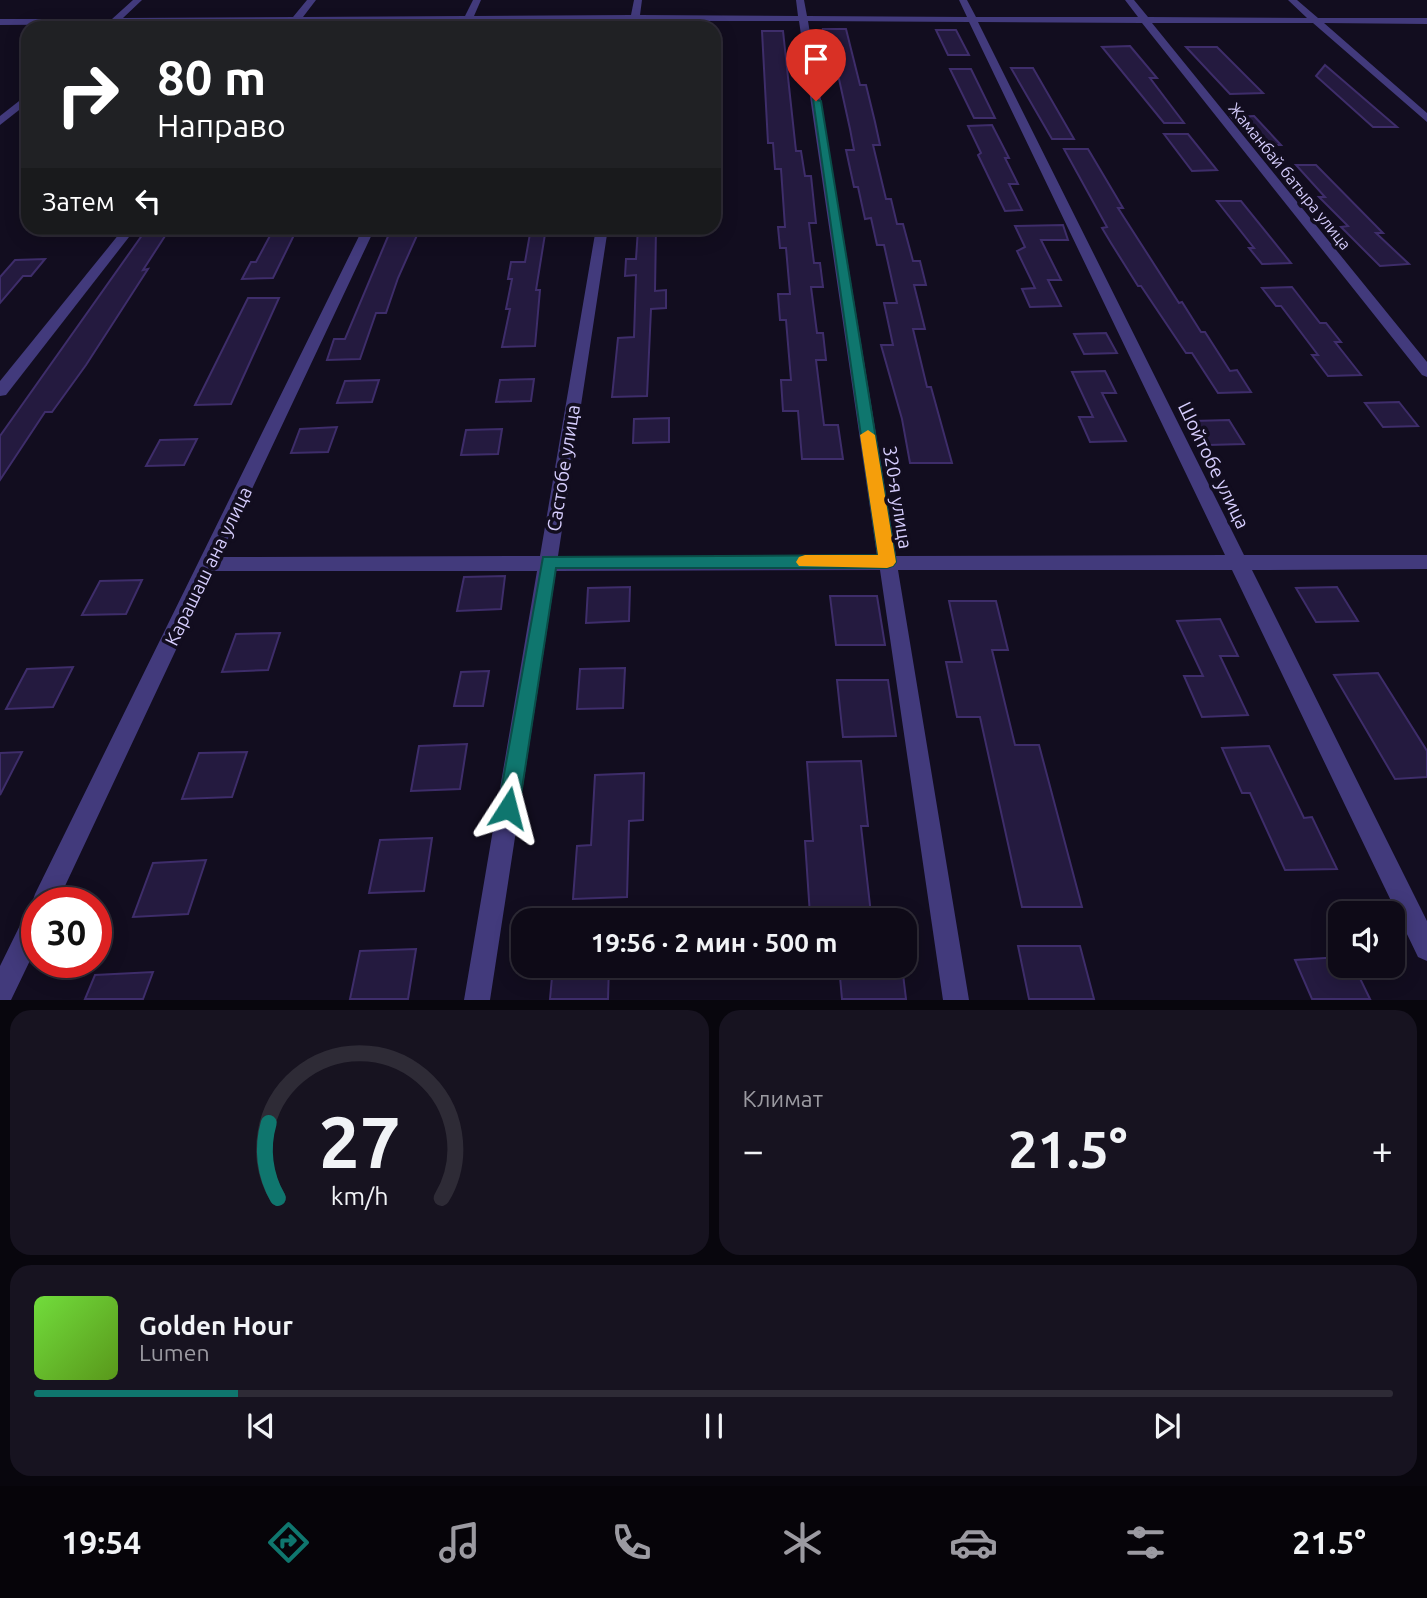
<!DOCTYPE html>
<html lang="ru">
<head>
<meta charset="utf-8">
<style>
	body { margin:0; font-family:Ubuntu,sans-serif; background:#171320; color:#f1f3f6; height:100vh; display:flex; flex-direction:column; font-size:26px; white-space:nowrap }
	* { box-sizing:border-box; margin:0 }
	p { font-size:23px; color:#9b9aa1 }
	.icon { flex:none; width:38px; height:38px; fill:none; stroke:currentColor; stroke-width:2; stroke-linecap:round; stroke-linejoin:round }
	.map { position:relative; height:1000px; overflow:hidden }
	.sheet { display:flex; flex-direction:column; gap:10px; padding:10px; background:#08060d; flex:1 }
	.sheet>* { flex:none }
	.banner { position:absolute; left:21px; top:21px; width:700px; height:214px; border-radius:21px; box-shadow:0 4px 18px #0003,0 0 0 2px #2e2b36; background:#202124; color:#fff; overflow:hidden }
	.fabs { position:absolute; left:1328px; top:901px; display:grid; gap:14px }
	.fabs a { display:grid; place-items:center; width:77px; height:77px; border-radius:14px; background:#0e0a17; box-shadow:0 4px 18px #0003,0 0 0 2px #2e2b36; font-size:35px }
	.speed { position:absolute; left:21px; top:887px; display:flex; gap:14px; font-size:35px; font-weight:700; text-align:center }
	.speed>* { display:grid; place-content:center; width:91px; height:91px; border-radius:50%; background:#0e0a17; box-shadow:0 4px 18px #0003,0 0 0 2px #2e2b36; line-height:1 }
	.speed .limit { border:10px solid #d22; background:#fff; color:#111 }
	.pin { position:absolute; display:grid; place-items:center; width:60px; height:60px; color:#fff; margin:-72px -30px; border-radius:50% 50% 50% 0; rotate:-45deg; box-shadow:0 0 7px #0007 }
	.pin .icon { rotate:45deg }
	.me { position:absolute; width:77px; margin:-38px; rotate:9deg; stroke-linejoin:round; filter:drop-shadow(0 0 5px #0008) }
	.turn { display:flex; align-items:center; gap:24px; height:147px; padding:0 21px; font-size:32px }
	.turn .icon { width:91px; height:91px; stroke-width:2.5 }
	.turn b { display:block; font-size:49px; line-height:60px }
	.then { display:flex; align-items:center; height:66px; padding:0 21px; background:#0003; gap:14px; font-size:26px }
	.big { font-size:52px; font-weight:600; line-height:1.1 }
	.sheet .card { flex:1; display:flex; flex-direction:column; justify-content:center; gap:10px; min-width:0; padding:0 24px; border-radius:21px; background:#171320 }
	.sheet .dial { align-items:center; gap:0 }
	.dial svg { height:182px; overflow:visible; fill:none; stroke:#2e2b36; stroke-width:7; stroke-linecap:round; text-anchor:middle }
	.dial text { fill:#f1f3f6; stroke:none }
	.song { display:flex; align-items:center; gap:21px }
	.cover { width:84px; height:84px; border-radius:10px; background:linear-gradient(135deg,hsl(100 70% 55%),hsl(90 70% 35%)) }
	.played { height:7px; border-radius:4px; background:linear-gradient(90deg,#0f766e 15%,#2e2b36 15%) }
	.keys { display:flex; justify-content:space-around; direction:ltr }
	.heat { display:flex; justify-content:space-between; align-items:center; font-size:38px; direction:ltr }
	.sheet .tiles { flex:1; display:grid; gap:10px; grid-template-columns:1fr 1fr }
	.card:last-child { grid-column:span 2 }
	.trip { position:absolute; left:511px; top:908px; width:406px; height:70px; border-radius:21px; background:#0e0a17; box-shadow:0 4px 18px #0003,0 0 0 2px #2e2b36; font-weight:600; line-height:70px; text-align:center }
	.tabs { display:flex; height:112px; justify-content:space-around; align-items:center; background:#060409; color:#9b9aa1 }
	.tabs .icon { width:49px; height:49px }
	.tabs .current { color:#0f766e }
	.tabs b { font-size:32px; color:#f1f3f6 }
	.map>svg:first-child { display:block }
	.building { fill:#241a3f; stroke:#3e2d6a; stroke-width:2 }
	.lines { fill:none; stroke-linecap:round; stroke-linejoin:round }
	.street { fill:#423a7c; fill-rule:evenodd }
	.route { fill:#0f766e; stroke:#0a4d48; stroke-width:2 }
	.slow { fill:#f59e0b }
	.labels { text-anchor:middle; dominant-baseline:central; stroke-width:7; stroke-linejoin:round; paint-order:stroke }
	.far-street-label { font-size:16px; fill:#d6cdfd; stroke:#120d1f }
	.street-label { font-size:19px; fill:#d6cdfd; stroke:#120d1f }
</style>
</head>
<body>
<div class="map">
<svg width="1427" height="1000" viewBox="0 0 1427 1000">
	<rect width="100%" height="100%" fill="#120d1f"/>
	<g class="building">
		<polygon points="823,29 846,29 860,85 866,85 875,122 880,145 873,145 886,199 891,199 897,224 903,224 913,261 920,261 926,285 914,285 925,329 913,329 927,387 931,387 952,463 910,463 902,419 881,345 893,345 884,303 897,303 884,245 877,245 871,218 865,219 858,187 854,187 846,150 854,150 850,129 839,79 834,79"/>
		<polygon points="936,30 956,30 969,55 948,55"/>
		<polygon points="762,31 783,31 796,151 801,151 805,176 811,176 816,223 809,223 814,263 820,263 823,287 811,287 817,333 823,333 826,360 816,360 824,425 838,425 843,459 802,459 798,411 783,411 781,380 791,380 786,320 780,320 778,294 790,294 786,248 780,248 778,227 785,227 781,169 775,169 773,143 768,143"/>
		<polygon points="1130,46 1157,78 1150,78 1184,123 1164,123 1102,47"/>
		<polygon points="1186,47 1217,47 1263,93 1230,94"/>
		<polygon points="1325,65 1397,127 1373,127 1316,76"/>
		<polygon points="1011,68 1033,68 1074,139 1052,139"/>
		<polygon points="950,69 971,69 995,118 974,118"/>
		<polygon points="1254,116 1281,145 1258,145 1231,117"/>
		<polygon points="992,125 1009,158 1005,158 1018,184 1009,184 1022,210 1005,211 978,155 981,153 968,126"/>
		<polygon points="1164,134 1188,134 1217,170 1192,171"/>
		<polygon points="1064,149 1088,149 1123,208 1118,208 1179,303 1182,302 1201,332 1205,332 1230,371 1237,370 1251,392 1218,393 1192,353 1186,353 1141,286 1138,286 1111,243 1102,228 1107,227"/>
		<polygon points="1296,165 1316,165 1383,233 1376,233 1409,264 1380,266 1341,227 1348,226 1319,197 1325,197"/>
		<polygon points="1217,201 1241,201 1291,263 1262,264 1249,248 1254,248"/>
		<polygon points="1063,225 1068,240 1041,240 1061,280 1048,280 1061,306 1030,307 1022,289 1035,288 1017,251 1025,247 1015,226"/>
		<polygon points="531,228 546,228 536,290 540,290 535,346 502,347 510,309 506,309 512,279 508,279 511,262 525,262"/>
		<polygon points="656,228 655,291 666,290 666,308 651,309 647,396 612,397 618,338 634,337 636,275 625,276 626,259 636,259 638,229"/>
		<polygon points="296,231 273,278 242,279 251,262 256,262 272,232"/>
		<polygon points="167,233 143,270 148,269 86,365 52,412 45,412 0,480 0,436 143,234"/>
		<polygon points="418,233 398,278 386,313 376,313 360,359 327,360 334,339 345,339 389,234"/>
		<polygon points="45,259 31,276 23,276 0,303 0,277 15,260"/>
		<polygon points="1292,287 1320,323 1326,323 1341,342 1335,342 1361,375 1328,376 1312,355 1318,355 1281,306 1276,306 1262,288"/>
		<polygon points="248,298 279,298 231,404 195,405"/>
		<polygon points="1106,333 1117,353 1084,354 1074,334"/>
		<polygon points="1105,371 1116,393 1102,393 1126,441 1090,442 1079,417 1093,417 1072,372"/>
		<polygon points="534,379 531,401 496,402 500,380"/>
		<polygon points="379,380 372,402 337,403 345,381"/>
		<polygon points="1399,402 1418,426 1383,427 1365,403"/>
		<polygon points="669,418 669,442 633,443 634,419"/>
		<polygon points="1229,420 1244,444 1208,445 1194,421"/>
		<polygon points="337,427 328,452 291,453 300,429"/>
		<polygon points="502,429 498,454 461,455 466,430"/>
		<polygon points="197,439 184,465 146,466 160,440"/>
		<polygon points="505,576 501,609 457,611 464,577"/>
		<polygon points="142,580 126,614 82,615 100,581"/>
		<polygon points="630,587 629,621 586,623 588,588"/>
		<polygon points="1337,587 1358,621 1316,622 1296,588"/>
		<polygon points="830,596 877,596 885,645 836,645"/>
		<polygon points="949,601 996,601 1008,650 992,650 1015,745 1039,745 1082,907 1022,907 980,717 957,717 946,662 962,662"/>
		<polygon points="1220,619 1238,656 1220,656 1248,715 1202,717 1184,676 1203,676 1177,621"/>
		<polygon points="280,633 268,670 222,672 236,634"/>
		<polygon points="73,667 53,707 6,709 27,669"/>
		<polygon points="625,668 623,708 577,709 580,669"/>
		<polygon points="489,671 483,706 454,706 461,672"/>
		<polygon points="1378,673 1427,751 1427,777 1395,779 1334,675"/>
		<polygon points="837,680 888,680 896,736 843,737"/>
		<polygon points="467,744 460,789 411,791 419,746"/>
		<polygon points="1269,746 1304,818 1312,817 1337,869 1285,870 1250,793 1242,793 1222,748"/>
		<polygon points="22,752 0,795 0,753"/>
		<polygon points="247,752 232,797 182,799 199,753"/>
		<polygon points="861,761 868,826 861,826 871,914 810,915 805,841 813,841 807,762"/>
		<polygon points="644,773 643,820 629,821 627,897 573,899 577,846 591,845 595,775"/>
		<polygon points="432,838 424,891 369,893 380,840"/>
		<polygon points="206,860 188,914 133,917 153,863"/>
		<polygon points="1018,946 1080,946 1094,999 1029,999"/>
		<polygon points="416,949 408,999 350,999 360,951"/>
		<polygon points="1340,957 1340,966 1354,966 1370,999 1312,999 1295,960"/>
		<polygon points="553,966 609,966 608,999 550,999"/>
		<polygon points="839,966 902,966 906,999 842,999"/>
		<polygon points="153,972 143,999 85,999 95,975"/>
	</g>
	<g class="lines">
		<g class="street">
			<path d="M 133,0 L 142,0 L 123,18 L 293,17 L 307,0 L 316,0 L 303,17 L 465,16 L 473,0 L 481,0 L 474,16 L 631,15 L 634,0 L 642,0 L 640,15 L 798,16 L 796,0 L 804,0 L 807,16 L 967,17 L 959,0 L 967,0 L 976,17 L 1138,17 L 1125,0 L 1134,0 L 1148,17 L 1307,18 L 1288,0 L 1297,0 L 1318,18 L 1427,18 L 1427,24 L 1324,23 L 1427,113 L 1427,122 L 1313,23 L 1152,23 L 1427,362 L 1427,377 L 1422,375 L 1142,23 L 978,22 L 1244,555 L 1427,555 L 1427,569 L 1252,570 L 1427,921 L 1427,961 L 1418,957 L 1232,570 L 898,570 L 969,1000 L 943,1000 L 880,570 L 556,571 L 490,1000 L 464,1000 L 537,571 L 213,571 L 57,903 L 37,903 L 37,946 L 11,1000 L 0,1000 L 0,966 L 28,909 L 33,907 L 32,903 L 35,894 L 363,228 L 375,228 L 220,557 L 540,556 L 596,228 L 608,228 L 558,556 L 877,556 L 799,21 L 639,21 L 638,28 L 628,28 L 630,21 L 471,22 L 469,28 L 459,28 L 462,22 L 299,23 L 292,28 L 287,25 L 289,23 L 0,25 L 0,19 L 112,19 ZM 808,21 L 969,22 L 1225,555 L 896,556 Z"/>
			<polygon points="28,94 28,103 0,125 0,116"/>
			<polygon points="124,228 136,228 6,395 0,396 0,381"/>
		</g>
	</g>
	<polygon class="route" points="813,99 821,101 896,562 893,566 887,568 556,568 519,808 516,815 508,818 501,815 498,808 543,557 878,555"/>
	<polygon class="slow" points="868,430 875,435 896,562 893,566 887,568 799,566 796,562 799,557 805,555 878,555 860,435"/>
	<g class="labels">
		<g class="far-street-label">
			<text transform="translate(1290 176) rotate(51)">Жаманбай батыра улица</text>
		</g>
		<g class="street-label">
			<text transform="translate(1214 465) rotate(64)">Шойтобе улица</text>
			<text transform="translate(563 468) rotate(-81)">Састобе улица</text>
			<text transform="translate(898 497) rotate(81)">320-я улица</text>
			<text transform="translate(208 566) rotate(-64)">Карашаш ана улица</text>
		</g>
	</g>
</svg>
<div class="fabs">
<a><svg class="icon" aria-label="sound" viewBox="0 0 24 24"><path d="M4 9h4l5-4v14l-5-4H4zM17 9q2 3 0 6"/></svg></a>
</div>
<div class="speed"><div class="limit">30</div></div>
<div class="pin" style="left:816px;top:101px;background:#d93025"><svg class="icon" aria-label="arrive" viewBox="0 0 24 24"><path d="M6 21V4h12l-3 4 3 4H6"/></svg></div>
<svg class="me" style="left:508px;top:808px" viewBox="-20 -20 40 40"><path d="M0-17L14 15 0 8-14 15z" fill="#0f766e" stroke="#fff" stroke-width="4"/></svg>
<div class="trip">19:56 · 2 мин · 500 m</div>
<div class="banner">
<div class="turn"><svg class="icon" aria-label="right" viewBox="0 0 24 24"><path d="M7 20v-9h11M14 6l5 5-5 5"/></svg><div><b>80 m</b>Направо</div></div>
<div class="then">Затем<svg class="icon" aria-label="left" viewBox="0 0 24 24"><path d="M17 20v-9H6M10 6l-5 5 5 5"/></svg></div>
</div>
</div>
<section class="sheet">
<div class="tiles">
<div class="card dial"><svg viewBox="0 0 100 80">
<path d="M14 69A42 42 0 1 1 86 69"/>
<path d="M14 69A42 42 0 0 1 10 36" stroke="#0f766e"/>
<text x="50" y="56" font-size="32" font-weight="700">27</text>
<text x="50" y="72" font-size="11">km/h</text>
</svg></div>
<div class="card"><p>Климат</p>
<div class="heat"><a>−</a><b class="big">21.5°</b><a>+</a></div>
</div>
<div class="card">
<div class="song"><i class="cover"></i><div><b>Golden Hour</b><p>Lumen</p></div></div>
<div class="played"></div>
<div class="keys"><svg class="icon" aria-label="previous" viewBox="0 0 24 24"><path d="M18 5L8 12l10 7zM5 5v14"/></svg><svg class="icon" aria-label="pause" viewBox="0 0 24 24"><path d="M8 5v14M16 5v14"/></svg><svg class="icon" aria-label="next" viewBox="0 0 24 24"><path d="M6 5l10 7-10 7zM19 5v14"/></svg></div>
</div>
</div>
</section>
<nav class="tabs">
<b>19:54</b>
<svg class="icon current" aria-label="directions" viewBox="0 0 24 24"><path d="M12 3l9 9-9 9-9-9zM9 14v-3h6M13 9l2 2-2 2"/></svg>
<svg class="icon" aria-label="music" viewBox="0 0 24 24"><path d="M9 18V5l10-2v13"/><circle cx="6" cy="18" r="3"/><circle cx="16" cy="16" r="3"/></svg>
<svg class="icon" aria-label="phone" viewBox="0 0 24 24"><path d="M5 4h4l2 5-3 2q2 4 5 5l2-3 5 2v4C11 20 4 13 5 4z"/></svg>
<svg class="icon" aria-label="climate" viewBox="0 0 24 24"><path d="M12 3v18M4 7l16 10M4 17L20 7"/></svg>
<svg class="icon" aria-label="car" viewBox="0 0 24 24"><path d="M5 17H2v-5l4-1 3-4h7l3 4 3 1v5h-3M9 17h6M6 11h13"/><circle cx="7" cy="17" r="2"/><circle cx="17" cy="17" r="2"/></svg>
<svg class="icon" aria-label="filters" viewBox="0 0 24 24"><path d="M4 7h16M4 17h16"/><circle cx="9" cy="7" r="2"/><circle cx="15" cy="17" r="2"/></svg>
<b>21.5°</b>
</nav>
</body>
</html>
